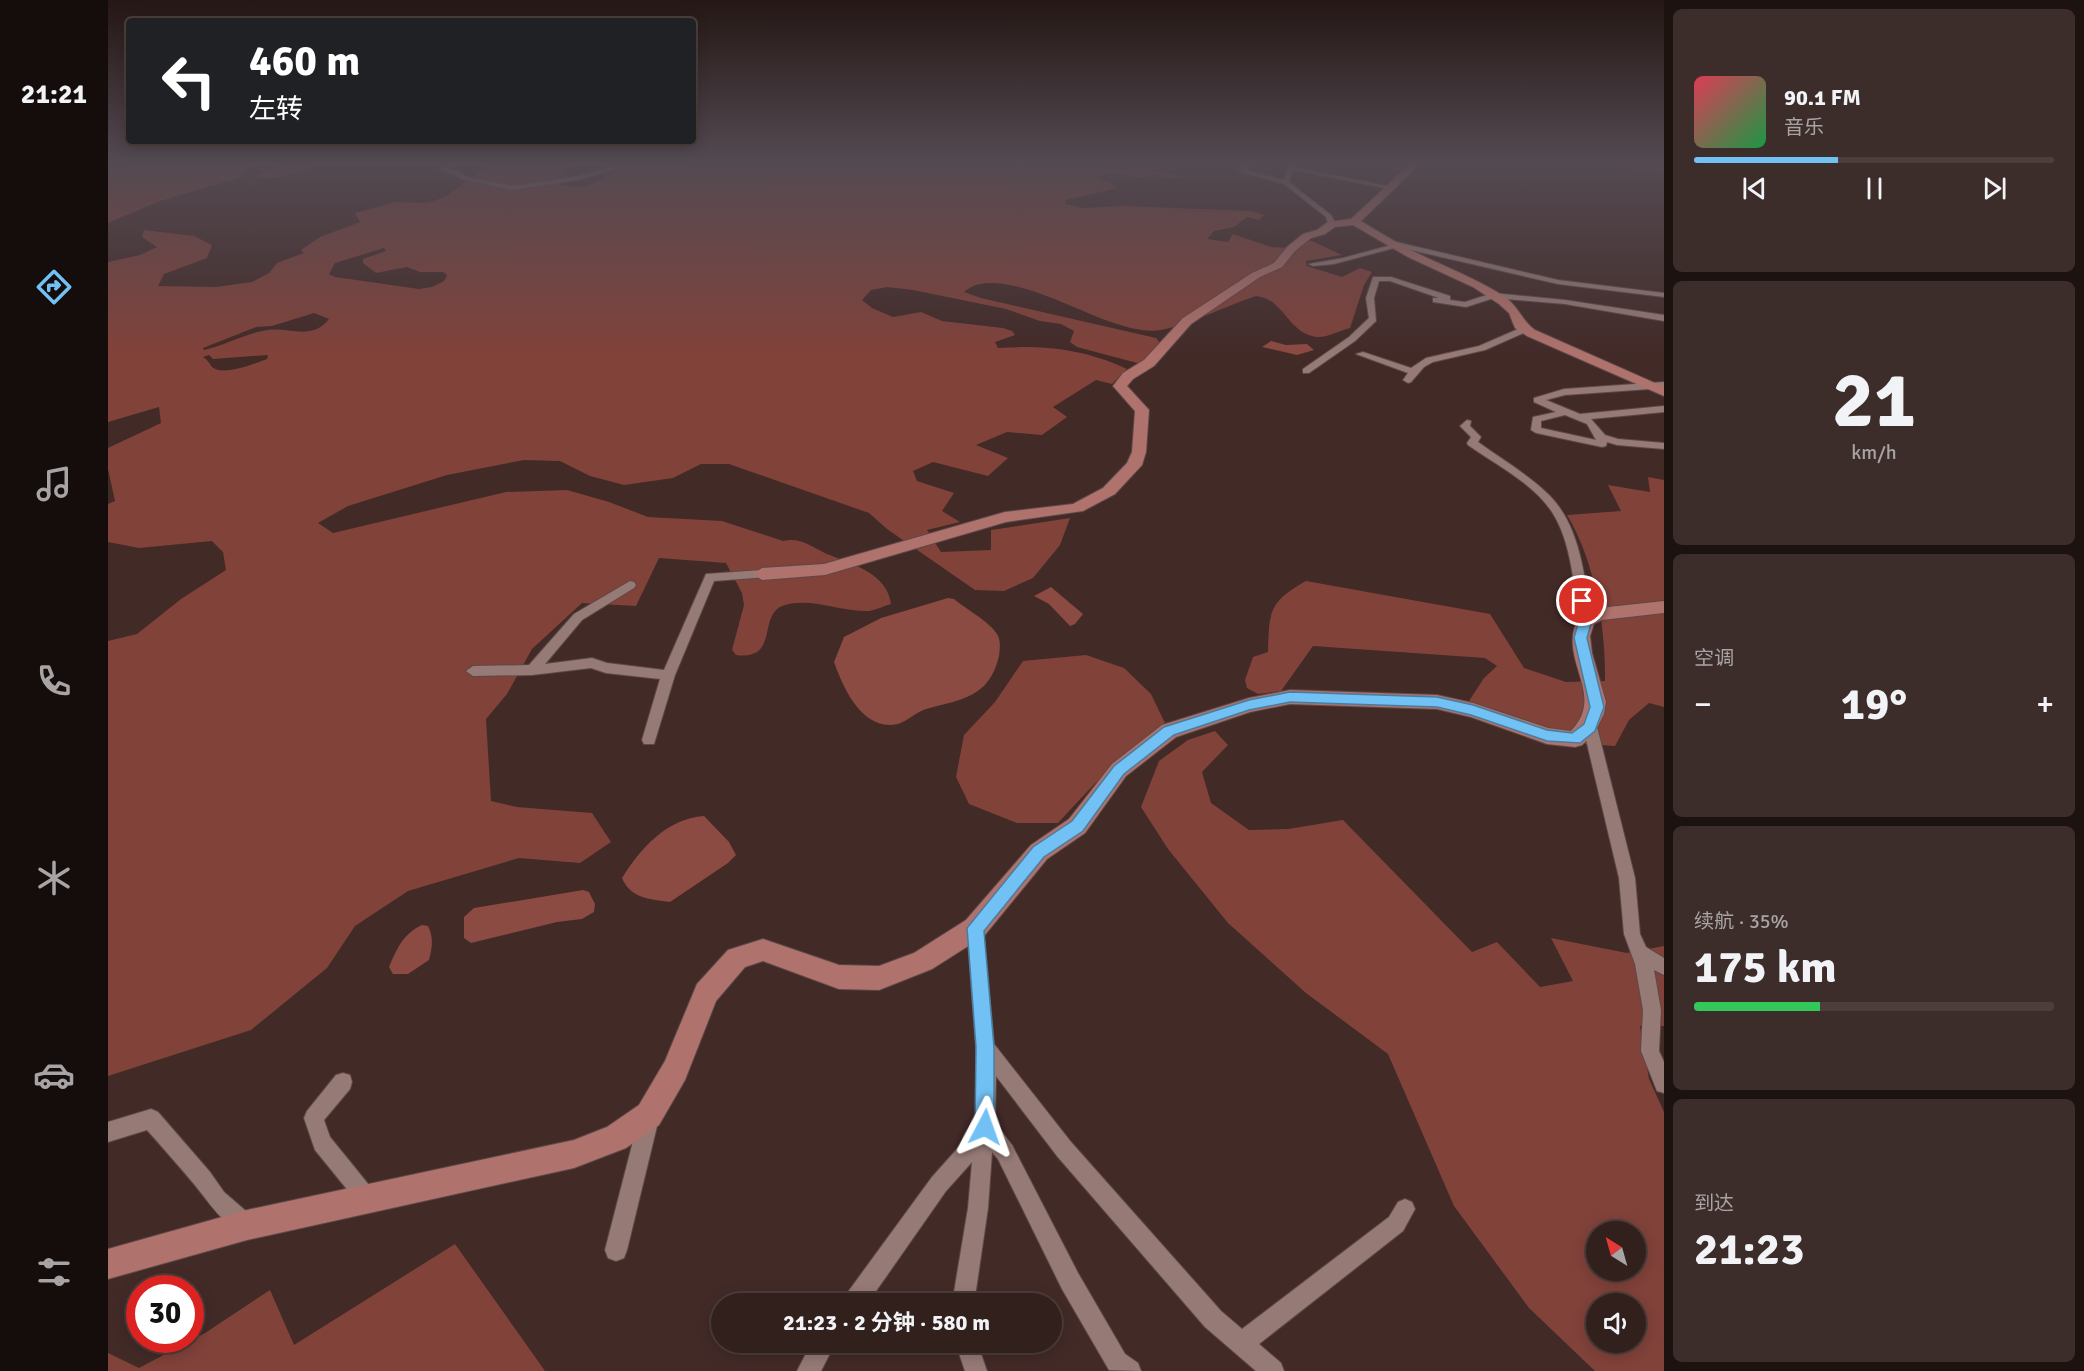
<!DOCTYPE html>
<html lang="zh">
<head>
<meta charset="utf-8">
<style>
	body { margin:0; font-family:Signika,"Noto Sans SC",sans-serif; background:#3d2d2a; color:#f1f3f6; height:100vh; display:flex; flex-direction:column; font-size:22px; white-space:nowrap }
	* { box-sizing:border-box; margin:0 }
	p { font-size:20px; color:#a8a3a4 }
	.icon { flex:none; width:33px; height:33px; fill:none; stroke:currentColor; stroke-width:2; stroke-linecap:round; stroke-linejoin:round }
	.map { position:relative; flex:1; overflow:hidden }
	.details { display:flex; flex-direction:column; gap:9px; padding:9px; background:#1c1210; width:420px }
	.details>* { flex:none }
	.hud { position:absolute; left:18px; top:18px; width:570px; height:126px; border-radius:6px; box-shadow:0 3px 15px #0003,0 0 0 2px #4d3e3b; background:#202124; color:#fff; overflow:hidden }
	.needle { width:39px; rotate:323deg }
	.controls { position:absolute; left:1478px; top:1221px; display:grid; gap:12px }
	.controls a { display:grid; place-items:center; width:60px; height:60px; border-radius:50%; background:#32201d; box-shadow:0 3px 15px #0003,0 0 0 2px #4d3e3b; font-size:30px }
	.speed { position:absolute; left:18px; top:1275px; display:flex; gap:12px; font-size:30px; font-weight:700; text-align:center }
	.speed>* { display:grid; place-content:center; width:78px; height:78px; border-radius:50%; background:#32201d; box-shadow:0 3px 15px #0003,0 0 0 2px #4d3e3b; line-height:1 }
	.speed .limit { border:9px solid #d22; background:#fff; color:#111 }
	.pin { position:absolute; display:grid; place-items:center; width:51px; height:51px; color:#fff; margin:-26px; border:3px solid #fff; border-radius:50%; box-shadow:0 2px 6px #0007 }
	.me { position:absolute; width:66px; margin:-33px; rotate:4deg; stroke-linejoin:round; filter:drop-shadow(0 0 4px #0008) }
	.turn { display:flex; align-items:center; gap:21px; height:126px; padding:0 24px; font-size:27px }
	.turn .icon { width:78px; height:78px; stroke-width:2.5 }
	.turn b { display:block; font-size:42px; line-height:51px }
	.big { font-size:45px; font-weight:700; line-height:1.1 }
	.details .tile { flex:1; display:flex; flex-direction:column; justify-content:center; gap:9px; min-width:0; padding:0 21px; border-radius:9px; background:#3d2d2a }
	.details .dial { align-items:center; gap:0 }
	.dial b { font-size:78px; line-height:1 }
	.song { display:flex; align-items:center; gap:18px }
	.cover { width:72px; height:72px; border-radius:9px; background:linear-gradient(135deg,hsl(350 70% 55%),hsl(140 70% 35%)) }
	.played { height:6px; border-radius:3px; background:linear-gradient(90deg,#71c1f5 40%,#4d3e3b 40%) }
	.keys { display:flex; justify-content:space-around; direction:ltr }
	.heat { display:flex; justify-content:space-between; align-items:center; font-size:33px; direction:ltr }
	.charge { height:9px; border-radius:4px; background:linear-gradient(90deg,#34c759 35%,#4d3e3b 0) }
	.trip { position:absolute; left:603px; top:1293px; width:351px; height:60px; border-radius:30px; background:#32201d; box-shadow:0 3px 15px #0003,0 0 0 2px #4d3e3b; font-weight:700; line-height:60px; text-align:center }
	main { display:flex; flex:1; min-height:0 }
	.tabs { display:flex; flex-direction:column; width:108px; justify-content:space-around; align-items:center; background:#140d0c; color:#a8a3a4 }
	.tabs .icon { width:42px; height:42px }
	.tabs .selected { color:#71c1f5 }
	.tabs b { font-size:27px; color:#f1f3f6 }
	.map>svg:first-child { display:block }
	.forest { fill:#81423a; fill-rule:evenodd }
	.water { fill:#8b4a42 }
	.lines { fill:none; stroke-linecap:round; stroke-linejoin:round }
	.street-casing { stroke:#5d4947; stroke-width:2 }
	.secondary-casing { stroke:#5d4947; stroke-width:2 }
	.street { fill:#967a76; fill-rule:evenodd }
	.secondary { fill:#b0726c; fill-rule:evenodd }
	.route { fill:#71c1f5; stroke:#497d9f; stroke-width:1.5 }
</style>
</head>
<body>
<main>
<nav class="tabs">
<b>21:21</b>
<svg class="icon selected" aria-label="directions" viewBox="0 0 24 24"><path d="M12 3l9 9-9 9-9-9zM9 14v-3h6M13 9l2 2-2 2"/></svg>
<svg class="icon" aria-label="music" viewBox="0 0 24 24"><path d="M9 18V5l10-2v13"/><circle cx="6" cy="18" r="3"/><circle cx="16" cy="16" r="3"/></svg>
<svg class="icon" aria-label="phone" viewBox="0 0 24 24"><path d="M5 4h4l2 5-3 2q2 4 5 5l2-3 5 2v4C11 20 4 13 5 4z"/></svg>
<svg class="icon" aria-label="climate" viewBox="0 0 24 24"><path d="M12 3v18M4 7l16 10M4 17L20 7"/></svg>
<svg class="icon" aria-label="car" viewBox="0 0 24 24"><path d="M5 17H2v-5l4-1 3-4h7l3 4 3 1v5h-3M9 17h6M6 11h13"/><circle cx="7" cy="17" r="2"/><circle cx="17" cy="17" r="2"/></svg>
<svg class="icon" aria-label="filters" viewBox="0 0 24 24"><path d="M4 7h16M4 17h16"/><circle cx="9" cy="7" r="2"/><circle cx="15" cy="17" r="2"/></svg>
</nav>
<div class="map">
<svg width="1556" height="1371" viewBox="0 0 1556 1371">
	<rect width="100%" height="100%" fill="#422a27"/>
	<g class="forest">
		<polygon points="0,163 145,163 130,178 49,202 0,223"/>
		<path d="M 177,163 L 209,163 L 207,166 C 190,172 166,183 148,176 Z"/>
		<path d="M 384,163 L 465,163 L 454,175 L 452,184 C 473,193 494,180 512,169 L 514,163 L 1052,163 L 1043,170 L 1075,176 C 1066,181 1057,177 1047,175 C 1042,174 1039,178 1034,178 C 1016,177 1006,168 988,178 L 1003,183 L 1009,188 L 958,200 L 957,204 L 975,208 L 1015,206 L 1143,211 L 1156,215 L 1151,220 L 1139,217 L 1126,227 L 1106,231 L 1099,239 L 1120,242 L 1125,234 L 1163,247 L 1180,248 L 1189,239 L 1204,241 L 1234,255 L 1198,261 L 1199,266 L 1234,277 L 1252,268 L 1264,272 L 1256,285 L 1242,328 C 1233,330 1218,338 1209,337 C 1180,334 1176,298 1148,296 C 1117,306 1084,324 1053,330 C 1038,333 1017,327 1003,322 C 970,312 886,263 856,292 L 873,298 L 1048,338 L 1052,343 L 1033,364 L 969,347 L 962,342 L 966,331 L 953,324 L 932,321 L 898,309 L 805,290 L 779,287 L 763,290 L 754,300 L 764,308 L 785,317 L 813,312 L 834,321 L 895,328 L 904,331 L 907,335 L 887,342 L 890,348 C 938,345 975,349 1019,369 L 1004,384 L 988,380 L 945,407 L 959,417 L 934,435 L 899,432 L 868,445 L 900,458 L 880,476 L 825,462 L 805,471 L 809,481 L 846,493 L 834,511 L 852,522 L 819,530 L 833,552 L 883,550 L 883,530 L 962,518 L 952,545 L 925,578 L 896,591 L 867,590 L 779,529 L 761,513 L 621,464 L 593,464 L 565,478 L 516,485 L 482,476 L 452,461 L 416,460 L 339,475 L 240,506 L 210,523 L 225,533 L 398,492 L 459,490 L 501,502 L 540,517 L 614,521 L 675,541 C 692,537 704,547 719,554 C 744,564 779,573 783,604 C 776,606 768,610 761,611 C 733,612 704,597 677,605 C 648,613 673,661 628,655 L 624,650 L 636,605 L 634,593 L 618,563 L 551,558 L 528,606 L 474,603 L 424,649 L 399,694 L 378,719 L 383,801 L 409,807 L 484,813 L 503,842 L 472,863 L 411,858 L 300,891 L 247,926 L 219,968 L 143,1030 L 0,1076 L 0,641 L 29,634 L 73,599 L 118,570 L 115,552 L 104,541 L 31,548 L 0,542 L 0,504 L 7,501 L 0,469 L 0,448 L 53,423 L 51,407 L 0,422 L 0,262 L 32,255 L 49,247 L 34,237 L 36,230 L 86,236 L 104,245 L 99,258 L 56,274 L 50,286 L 108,287 L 144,282 L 161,273 L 169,263 L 196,253 L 193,250 L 212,237 L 252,222 L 247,213 L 287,202 L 319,203 L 337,197 ZM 276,248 L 278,251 L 255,259 L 255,263 L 268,273 L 299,267 L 312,272 L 335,272 L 339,275 L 336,281 L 324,287 L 311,289 L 227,277 L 221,274 L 227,263 ZM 206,313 L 221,319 C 204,341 181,327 160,330 C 138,333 118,345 96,350 L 95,348 L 148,327 L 164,326 ZM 101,355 L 105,359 L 160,355 L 159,359 C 148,363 115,377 104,367 C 101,363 100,360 95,357 Z"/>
		<polygon points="1477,163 1556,165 1556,171"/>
		<path d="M 1540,477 L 1556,480 L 1556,707 L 1541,703 L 1521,720 L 1507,746 L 1477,744 L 1361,701 L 1376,678 L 1389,666 L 1377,658 L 1205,646 L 1173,691 L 1150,694 L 1139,688 L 1137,680 L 1145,657 L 1160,652 C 1161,611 1161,602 1198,581 L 1382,614 L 1416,668 L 1458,682 L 1497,681 C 1498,628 1487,561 1459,515 L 1513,511 L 1500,485 L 1542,492 Z"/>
		<path d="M 978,655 L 1016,668 L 1043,694 L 1057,723 C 1016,751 983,787 950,823 L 909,823 L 861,804 L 848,777 L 856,735 L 887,702 L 915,661 Z"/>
		<path d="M 1107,731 L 1120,745 L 1094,772 L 1103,803 L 1141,830 L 1180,829 L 1235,820 L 1364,952 L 1389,942 L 1432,987 L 1465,981 L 1443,938 L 1519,953 L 1556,946 L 1556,1026 L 1532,1026 L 1541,1079 L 1556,1112 L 1556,1371 L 1487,1371 L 1421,1308 L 1346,1206 L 1280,1054 L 1198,993 L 1120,923 L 1060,849 L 1033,807 L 1051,761 L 1080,740 ZM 1488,1232 L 1527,1232 L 1527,1270 L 1488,1270 ZM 1488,1304 L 1527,1304 L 1527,1342 L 1488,1342 Z"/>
		<polygon points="347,1244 437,1371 0,1371 0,1353 31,1368 97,1333 162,1290 186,1345"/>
	</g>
	<g class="water">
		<polygon points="1163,341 1178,345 1199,344 1206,350 1189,355 1154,347"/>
		<polygon points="943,587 975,614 967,624 962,626 941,604 926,596"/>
		<path d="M 840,598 L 846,599 C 857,608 883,623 889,634 C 893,640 892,650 891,656 C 881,698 854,699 818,709 C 808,712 800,721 790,724 C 754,732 735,687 726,662 L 736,637 L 773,618 Z"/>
		<path d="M 596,816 L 621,842 L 628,855 L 620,863 L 562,902 C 542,899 523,899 514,878 C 533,848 558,819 596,816 Z"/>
		<polygon points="475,890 481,892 487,904 486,912 474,919 449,922 363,943 356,938 356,917 366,908"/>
		<path d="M 314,925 L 320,926 C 326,938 324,948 321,960 L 300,974 L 285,974 L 281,967 C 289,948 295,934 314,925 Z"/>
	</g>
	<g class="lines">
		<defs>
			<g id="street">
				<polygon points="344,163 353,163 340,169 351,172 360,177 405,186 470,176 514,164 517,166 470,180 405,190 356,180 347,175 330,170"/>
				<polygon points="1142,163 1145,165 1138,170 1176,180 1180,168 1178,163 1184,163 1186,167 1284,187 1281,189 1185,170 1181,182 1223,215 1228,224 1224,226 1220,224 1218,217 1176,184 1131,172 1131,170"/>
				<polygon points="1280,240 1450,280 1556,293 1556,297 1450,284 1290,247 1226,264 1205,266 1201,264 1235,258 1283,245 1276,242"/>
				<polygon points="1265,277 1283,277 1342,296 1342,300 1357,302 1385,293 1457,300 1556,315 1556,321 1457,304 1386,298 1358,307 1325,302 1325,298 1331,298 1282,281 1271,281 1266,298 1268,321 1247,341 1201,373 1195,373 1195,369 1241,337 1261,318 1258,298"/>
				<polygon points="1417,326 1420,327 1420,331 1377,350 1325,362 1316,367 1303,382 1300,383 1295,380 1300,373 1248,354 1255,352 1303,368 1318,358 1371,346"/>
				<path d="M 1556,382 L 1556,388 L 1457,395 L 1438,400 L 1472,414 L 1556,406 L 1556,412 L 1483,419 L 1497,435 L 1510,439 L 1556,443 L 1556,449 L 1509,445 L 1499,442 L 1498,446 L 1494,447 L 1428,433 L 1423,430 L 1425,417 L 1448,412 L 1426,402 L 1426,398 L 1456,389 ZM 1457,415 L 1479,424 L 1488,440 L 1433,428 L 1433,421 Z"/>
				<path d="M 1359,420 L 1363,421 L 1362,426 L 1373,437 L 1370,442 C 1393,459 1420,474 1441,495 C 1473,527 1476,577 1484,620 L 1482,623 L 1478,624 L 1472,620 C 1465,585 1464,543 1444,512 C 1425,483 1388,465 1360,445 L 1359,443 L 1363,437 L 1352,426 Z"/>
				<polygon points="654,570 658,571 660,574 658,577 606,581 567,675 546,744 536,744 534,740 552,679 498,673 483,668 424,675 365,676 358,671 365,666 421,665 466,614 522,581 526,582 528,585 526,588 474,620 437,664 484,658 499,663 556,670 598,574"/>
				<polygon points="1482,722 1487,723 1489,727 1527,878 1532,934 1538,947 1556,958 1556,975 1546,970 1553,1010 1551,1051 1556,1062 1556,1093 1549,1091 1533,1051 1535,1010 1527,964 1516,934 1511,878 1475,727 1477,723"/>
				<polygon points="867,920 873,923 875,928 886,1044 963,1142 1113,1311 1134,1329 1281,1217 1290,1202 1297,1199 1304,1202 1307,1209 1295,1231 1151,1344 1173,1363 1176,1371 1148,1371 1097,1327 949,1156 888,1076 887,1123 904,1145 970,1273 1017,1354 1030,1363 1033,1371 1001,1370 954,1289 890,1159 884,1152 880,1208 866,1304 844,1304 860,1208 864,1162 838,1191 759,1304 734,1304 737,1296 824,1177 867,1129 869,1100 868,1047 859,928 861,923"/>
				<polygon points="235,1073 242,1075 244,1082 242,1089 216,1120 222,1137 265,1190 268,1197 265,1204 258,1207 251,1204 207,1150 196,1118 199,1111 228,1075"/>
				<polygon points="541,1108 548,1111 551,1118 519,1250 516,1258 508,1261 500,1258 497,1250 531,1118 534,1111"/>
				<path d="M 43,1109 L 50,1112 L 102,1172 L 116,1192 L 146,1218 L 149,1225 L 146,1232 L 139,1235 C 115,1226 101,1202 86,1184 C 70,1165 55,1148 39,1130 L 0,1142 L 0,1122 Z"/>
				<polygon points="704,1342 728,1342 713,1371 689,1371"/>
				<polygon points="847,1342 869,1342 879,1371 857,1371"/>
			</g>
			<g id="secondary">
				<path d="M 1303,163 L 1313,163 L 1253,221 C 1271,232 1290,244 1309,253 C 1339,268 1370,279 1397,297 C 1411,307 1414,321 1427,330 L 1556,387 L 1556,396 L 1419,336 L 1407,328 L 1401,313 L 1391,304 L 1365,287 L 1300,257 L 1245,225 L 1227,227 L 1217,234 L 1203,238 L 1187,251 L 1174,267 L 1152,277 L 1083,324 L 1046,366 L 1025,379 L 1019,386 L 1041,410 L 1038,452 L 1034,465 L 1007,494 L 975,511 L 898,522 L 717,575 L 654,580 L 645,574 L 654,568 L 716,564 L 897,512 L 965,504 L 995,488 L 1019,463 L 1024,452 L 1027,411 L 1005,386 L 1015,373 L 1036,360 L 1075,318 L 1144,273 L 1166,263 L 1179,247 L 1195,234 L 1209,230 L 1220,222 L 1243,219 Z"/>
				<path d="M 1556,601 L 1556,613 L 1494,620 L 1486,624 L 1482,636 L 1484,653 L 1498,702 L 1496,714 L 1487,732 L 1474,745 L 1467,747 L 1439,744 L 1363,717 L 1329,709 L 1182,704 L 1142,712 L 1068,737 L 1018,776 L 977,833 L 939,859 L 876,936 L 824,969 L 771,990 L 731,989 L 655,961 L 637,967 L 608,1001 L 577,1080 L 551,1125 L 518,1148 L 466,1168 L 139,1240 L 0,1279 L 0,1249 L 139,1210 L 466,1140 L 499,1127 L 531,1105 L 557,1061 L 589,984 L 620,950 L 655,939 L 731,965 L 771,966 L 806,953 L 858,920 L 923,845 L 961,819 L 1004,764 L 1054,725 L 1141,698 L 1182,690 L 1329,695 L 1365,703 L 1440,728 L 1463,731 C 1500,693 1446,657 1472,616 L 1491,608 Z"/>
			</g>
		</defs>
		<use href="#street" class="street-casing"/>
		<use href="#secondary" class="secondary-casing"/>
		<use href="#street" class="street"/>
		<use href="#secondary" class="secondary"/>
	</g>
	<linearGradient id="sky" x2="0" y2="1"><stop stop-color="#241715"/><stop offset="0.46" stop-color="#544a52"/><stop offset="1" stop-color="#544a52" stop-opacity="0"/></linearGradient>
	<rect width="1556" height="355" fill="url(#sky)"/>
	<polygon class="route" points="1474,597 1480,601 1484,620 1479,638 1496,707 1487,731 1472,743 1439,741 1363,715 1329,707 1182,702 1141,710 1066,735 1016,774 975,831 936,857 876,931 886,1047 886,1127 884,1134 877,1137 870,1134 867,1127 868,1047 859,928 925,847 964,821 1006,766 1056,727 1141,700 1182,692 1329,697 1365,705 1439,730 1464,733 1476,724 1482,707 1466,638 1471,620 1468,601"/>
</svg>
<div class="controls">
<a><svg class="needle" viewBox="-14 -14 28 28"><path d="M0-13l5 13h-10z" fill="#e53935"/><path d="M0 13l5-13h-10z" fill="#a8a3a4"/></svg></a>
<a><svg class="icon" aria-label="sound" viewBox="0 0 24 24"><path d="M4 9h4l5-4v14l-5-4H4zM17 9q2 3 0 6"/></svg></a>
</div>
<div class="speed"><div class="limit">30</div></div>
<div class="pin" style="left:1474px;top:601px;background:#d93025"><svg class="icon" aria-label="arrive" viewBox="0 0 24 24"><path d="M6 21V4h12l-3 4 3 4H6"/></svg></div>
<svg class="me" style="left:877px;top:1127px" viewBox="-20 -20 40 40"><path d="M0-17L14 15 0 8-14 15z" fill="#71c1f5" stroke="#fff" stroke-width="4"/></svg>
<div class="trip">21:23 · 2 分钟 · 580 m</div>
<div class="hud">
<div class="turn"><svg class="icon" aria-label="left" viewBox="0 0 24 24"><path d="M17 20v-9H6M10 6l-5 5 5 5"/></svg><div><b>460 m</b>左转</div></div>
</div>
</div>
<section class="details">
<div class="tile">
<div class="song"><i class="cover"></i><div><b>90.1 FM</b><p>音乐</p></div></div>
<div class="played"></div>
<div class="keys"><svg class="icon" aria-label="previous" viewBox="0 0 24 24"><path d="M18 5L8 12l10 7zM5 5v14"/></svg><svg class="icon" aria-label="pause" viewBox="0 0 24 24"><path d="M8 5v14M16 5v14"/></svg><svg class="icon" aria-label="next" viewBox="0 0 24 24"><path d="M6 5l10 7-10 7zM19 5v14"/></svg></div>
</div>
<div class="tile dial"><b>21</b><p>km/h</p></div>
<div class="tile"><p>空调</p>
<div class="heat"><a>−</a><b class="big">19°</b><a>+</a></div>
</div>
<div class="tile"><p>续航 · 35%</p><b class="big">175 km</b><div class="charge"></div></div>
<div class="tile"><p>到达</p><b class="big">21:23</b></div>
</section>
</main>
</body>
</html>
